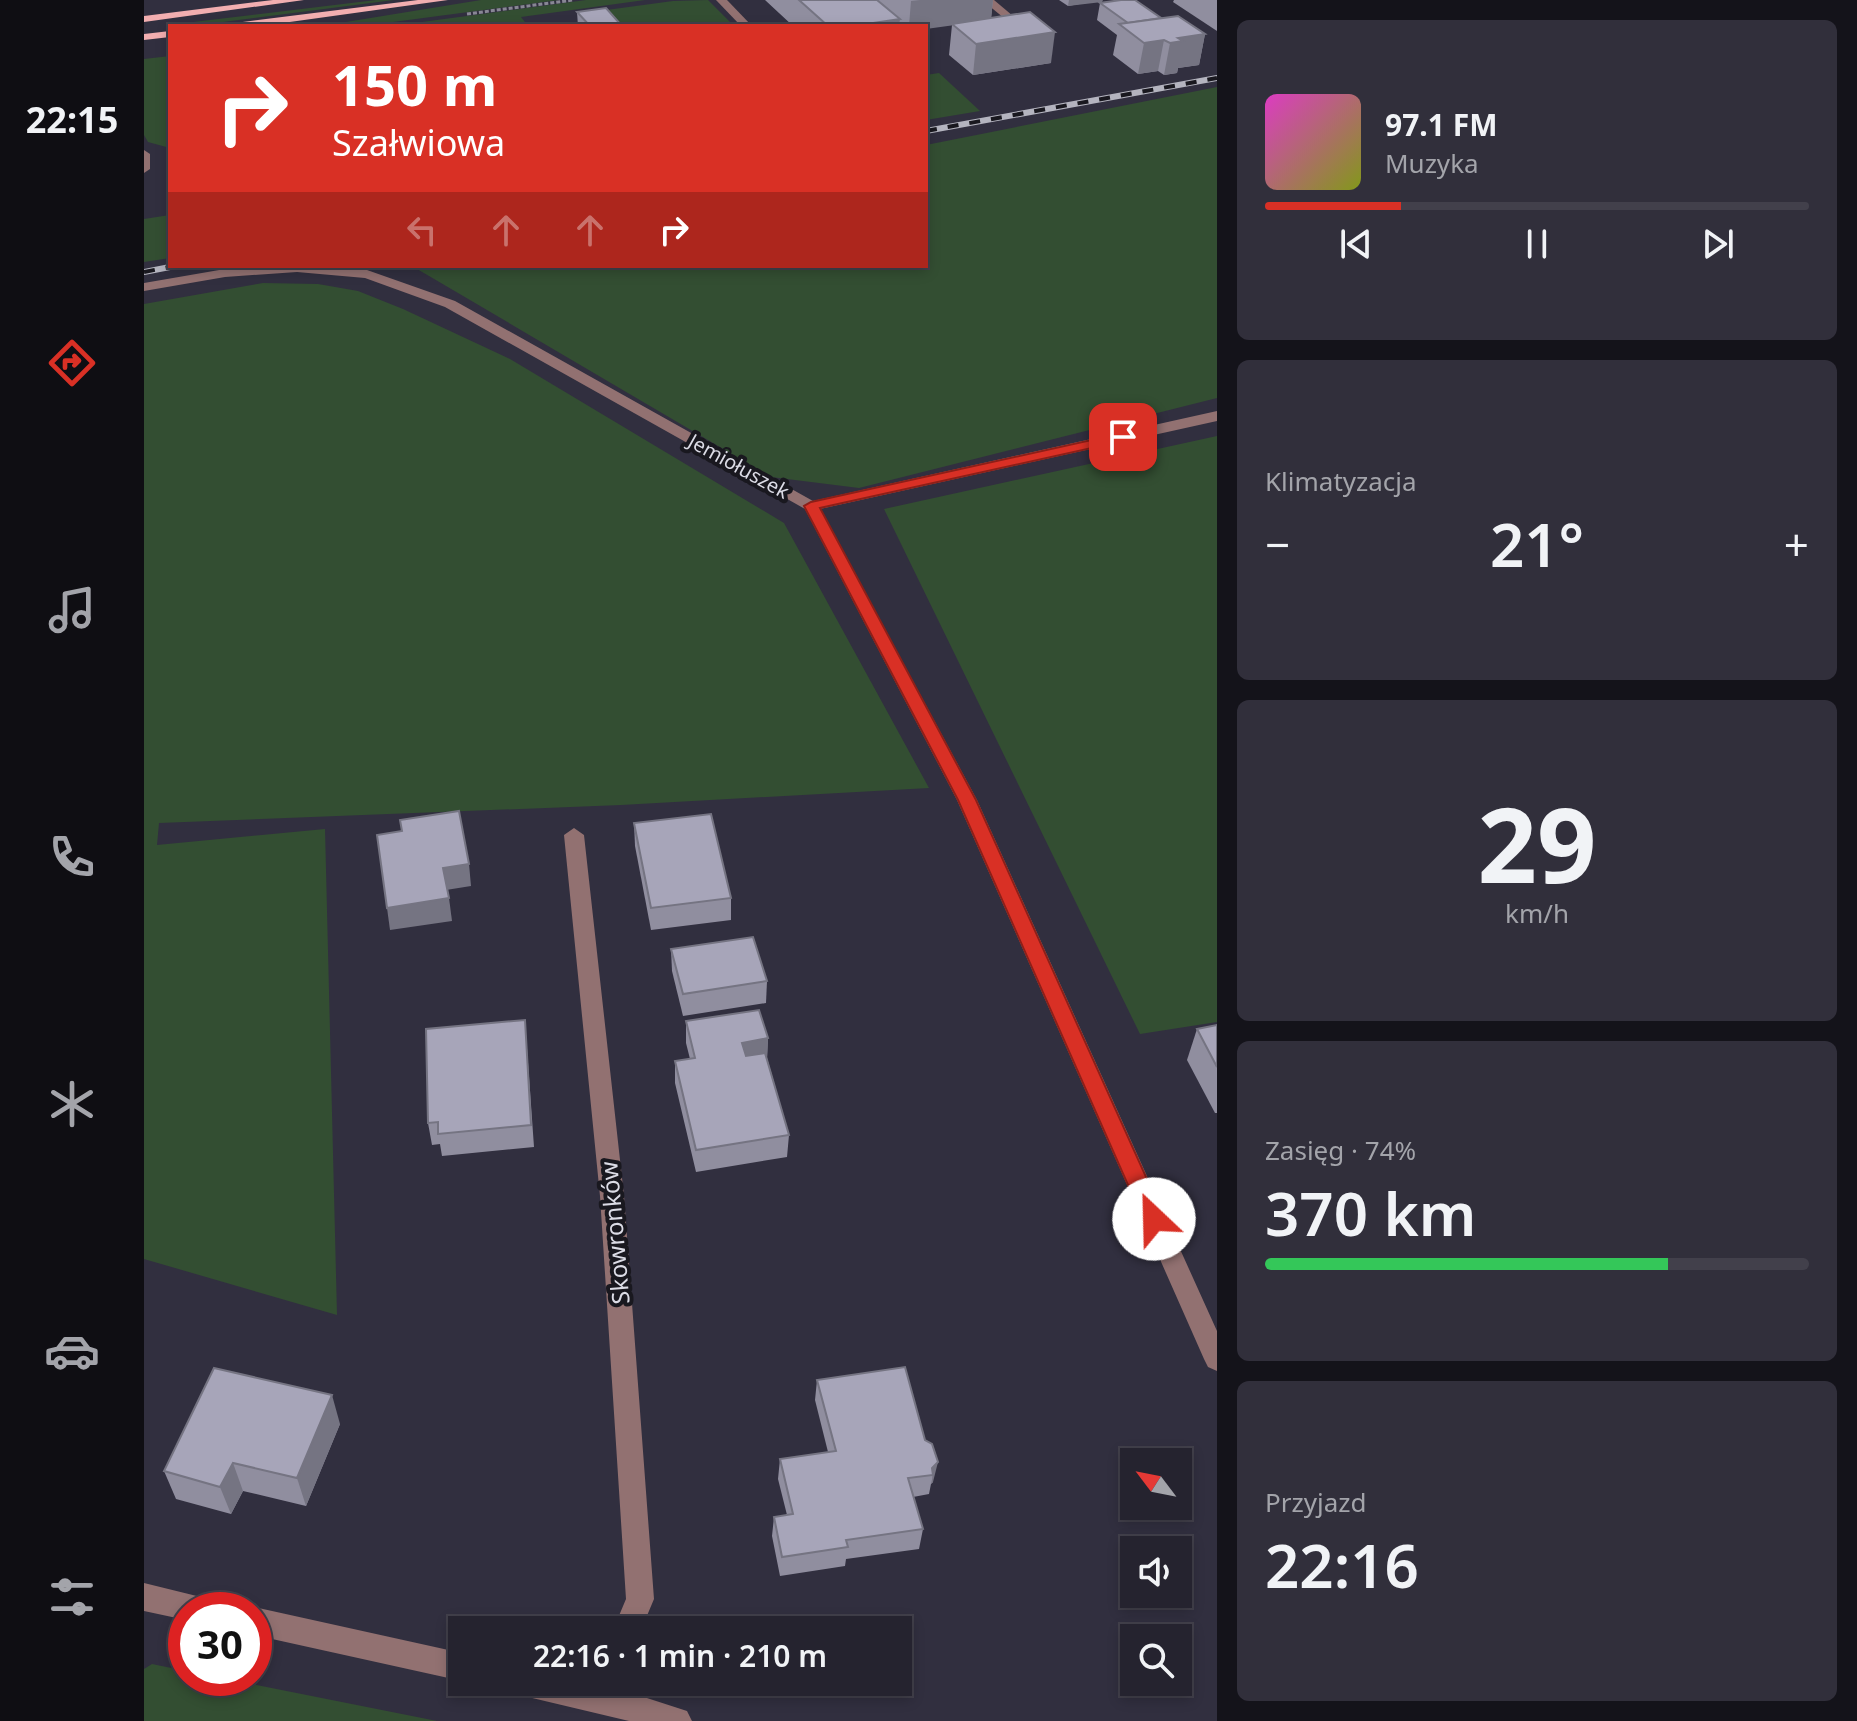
<!DOCTYPE html>
<html lang="pl">
<head>
<meta charset="utf-8">
<style>
	body { margin:0; font-family:"Noto Sans",sans-serif; background:#312f3b; color:#f1f3f6; height:100vh; display:flex; flex-direction:column; font-size:30px; white-space:nowrap }
	* { box-sizing:border-box; margin:0 }
	p { font-size:26px; color:#a3a4aa }
	.icon { flex:none; width:44px; height:44px; fill:none; stroke:currentColor; stroke-width:2; stroke-linecap:round; stroke-linejoin:round }
	.map { position:relative; flex:1; overflow:hidden }
	.details { display:flex; flex-direction:column; gap:20px; padding:20px; background:#14131a; width:640px }
	.details>* { flex:none }
	.guide { position:absolute; left:24px; top:24px; width:760px; height:244px; border-radius:0px; box-shadow:0 4px 12px #0003,0 0 0 2px #42404b; background:#d93025; color:#fff; overflow:hidden }
	.needle { width:52px; rotate:302deg }
	.fabs { position:absolute; left:976px; top:1448px; display:grid; gap:16px }
	.fabs a { display:grid; place-items:center; width:72px; height:72px; border-radius:0px; background:#25232f; box-shadow:0 4px 12px #0003,0 0 0 2px #42404b; font-size:40px }
	.speed { position:absolute; left:24px; top:1592px; display:flex; gap:16px; font-size:40px; font-weight:700; text-align:center }
	.speed>* { display:grid; place-content:center; width:104px; height:104px; border-radius:50%; background:#25232f; box-shadow:0 4px 12px #0003,0 0 0 2px #42404b; line-height:1 }
	.speed .limit { border:12px solid #d22; background:#fff; color:#111 }
	.pin { position:absolute; display:grid; place-items:center; width:68px; height:68px; color:#fff; margin:-34px; border-radius:16px; box-shadow:0 4px 12px #0006 }
	.me { position:absolute; width:88px; margin:-44px; rotate:336deg; stroke-linejoin:round; filter:drop-shadow(0 0 6px #0008) }
	.turn { display:flex; align-items:center; gap:28px; height:168px; padding:0 32px; font-size:36px }
	.turn .icon { width:104px; height:104px; stroke-width:2.5 }
	.turn b { display:block; font-size:56px; line-height:68px }
	.lanes { display:flex; align-items:center; height:76px; padding:0 32px; background:#0003; justify-content:center; gap:40px; direction:ltr }
	.lanes .off { opacity:.35 }
	.big { font-size:60px; font-weight:600; line-height:1.1 }
	.details .tile { flex:1; display:flex; flex-direction:column; justify-content:center; gap:12px; min-width:0; padding:0 28px; border-radius:12px; background:#312f3b }
	.details .dial { align-items:center; gap:0 }
	.dial b { font-size:104px; line-height:1 }
	.song { display:flex; align-items:center; gap:24px }
	.cover { width:96px; height:96px; border-radius:12px; background:linear-gradient(135deg,hsl(310 70% 55%),hsl(70 70% 35%)) }
	.played { height:8px; border-radius:4px; background:linear-gradient(90deg,#d93025 25%,#42404b 25%) }
	.keys { display:flex; justify-content:space-around; direction:ltr }
	.heat { display:flex; justify-content:space-between; align-items:center; font-size:44px; direction:ltr }
	.charge { height:12px; border-radius:6px; background:linear-gradient(90deg,#34c759 74%,#42404b 0) }
	.trip { position:absolute; left:304px; top:1616px; width:464px; height:80px; border-radius:0px; background:#25232f; box-shadow:0 4px 12px #0003,0 0 0 2px #42404b; font-weight:600; line-height:80px; text-align:center }
	main { display:flex; flex:1; min-height:0 }
	.tab-bar { display:flex; flex-direction:column; width:144px; justify-content:space-around; align-items:center; background:#0f0e13; color:#a3a4aa }
	.tab-bar .icon { width:56px; height:56px }
	.tab-bar .on { color:#d93025 }
	.tab-bar b { font-size:36px; color:#f1f3f6 }
	.map>svg:first-child { display:block }
	.green { fill:#334e32 }
	.lines { fill:none; stroke-linecap:round; stroke-linejoin:round }
	.path { stroke:#888794; stroke-width:3; stroke-dasharray:4 2; stroke-linecap:butt }
	.minor { fill:#927171; fill-rule:evenodd }
	.major { fill:#f2aeb0; fill-rule:evenodd }
	.rail-casing { stroke:#b4b4bf; stroke-width:6 }
	.rail { stroke:#19181f; stroke-width:4; stroke-dasharray:11; stroke-linecap:butt }
	.wall { fill:#908e9f }
	.shaded-wall { fill:#757482 }
	.building { fill:#a7a5b9; stroke:#757482; stroke-width:2 }
	.route { fill:#d93025; stroke:#8d1f18; stroke-width:2 }
	.labels { text-anchor:middle; dominant-baseline:central; stroke-width:8; stroke-linejoin:round; paint-order:stroke }
	.street-label { font-size:20px; fill:#dcdce6; stroke:#19181f }
	.near-street-label { font-size:24px; fill:#dcdce6; stroke:#19181f }
</style>
</head>
<body>
<main>
<nav class="tab-bar">
<b>22:15</b>
<svg class="icon on" aria-label="directions" viewBox="0 0 24 24"><path d="M12 3l9 9-9 9-9-9zM9 14v-3h6M13 9l2 2-2 2"/></svg>
<svg class="icon" aria-label="music" viewBox="0 0 24 24"><path d="M9 18V5l10-2v13"/><circle cx="6" cy="18" r="3"/><circle cx="16" cy="16" r="3"/></svg>
<svg class="icon" aria-label="phone" viewBox="0 0 24 24"><path d="M5 4h4l2 5-3 2q2 4 5 5l2-3 5 2v4C11 20 4 13 5 4z"/></svg>
<svg class="icon" aria-label="climate" viewBox="0 0 24 24"><path d="M12 3v18M4 7l16 10M4 17L20 7"/></svg>
<svg class="icon" aria-label="car" viewBox="0 0 24 24"><path d="M5 17H2v-5l4-1 3-4h7l3 4 3 1v5h-3M9 17h6M6 11h13"/><circle cx="7" cy="17" r="2"/><circle cx="17" cy="17" r="2"/></svg>
<svg class="icon" aria-label="filters" viewBox="0 0 24 24"><path d="M4 7h16M4 17h16"/><circle cx="9" cy="7" r="2"/><circle cx="15" cy="17" r="2"/></svg>
</nav>
<div class="map">
<svg width="1073" height="1721" viewBox="0 0 1073 1721">
	<rect width="100%" height="100%" fill="#312f3f"/>
	<g class="green">
		<polygon points="232,0 250,0 48,26 41,23"/>
		<polygon points="337,0 415,0 219,26 205,26 202,22"/>
		<polygon points="442,0 501,0 377,17 384,26 248,26"/>
		<polygon points="564,0 590,26 466,26 455,11 529,1"/>
		<polygon points="26,56 26,148 4,142 0,135 0,59"/>
		<polygon points="795,73 836,111 782,120 782,75"/>
		<polygon points="1073,87 1073,398 715,488 627,477 268,266 782,266 782,145"/>
		<polygon points="26,215 26,258 0,262 0,219"/>
		<polygon points="119,283 174,284 214,291 259,309 366,359 640,523 785,788 477,805 15,823 13,845 181,829 193,1315 0,1259 0,304"/>
		<polygon points="1073,436 1073,1022 996,1034 740,509"/>
		<polygon points="8,1664 42,1671 42,1678 78,1678 293,1721 0,1721 0,1669"/>
	</g>
	<g class="lines">
		<polyline class="path" points="323,14 429,0"/>
		<g class="minor">
			<polygon points="572,0 583,0 608,26 597,26"/>
			<polygon points="838,0 850,0 875,21 866,23"/>
			<polygon points="0,150 6,154 6,169 0,173"/>
			<polygon points="124,266 223,270 311,301 669,501 1073,411 1073,421 676,509 833,800 1073,1331 1073,1371 1064,1367 1060,1359 813,800 661,509 301,307 221,278 153,272 81,277 0,291 0,283 81,269"/>
			<polygon points="430,828 440,835 480,1196 510,1599 497,1630 469,1630 482,1599 456,1196 420,835"/>
			<polygon points="0,1583 69,1600 73,1610 42,1610 42,1620 0,1611"/>
			<polygon points="110,1607 318,1653 318,1681 110,1635 110,1610 102,1610"/>
			<polygon points="369,1682 475,1682 472,1688 543,1711 548,1721 485,1721 384,1697 374,1692"/>
		</g>
		<g class="major">
			<polygon points="129,0 160,0 0,22 0,16"/>
			<polygon points="274,0 304,0 117,26 86,26 91,23"/>
			<polygon points="26,31 26,37 0,40 0,34"/>
		</g>
		<defs>
			<g id="rail">
				<polyline points="782,131 1073,78"/>
				<polyline points="0,272 31,266"/>
			</g>
		</defs>
		<use href="#rail" class="rail-casing"/>
		<use href="#rail" class="rail"/>
	</g>
	<g class="wall">
		<polygon points="621,0 849,0 847,18 907,63 829,75 805,55 808,25 758,26 755,23 755,26 649,26"/>
		<polygon points="915,0 959,0 924,6"/>
		<polygon points="1030,0 1073,0 1073,31 1029,2"/>
		<polygon points="956,3 1017,18 1061,34 1055,65 1034,68 1033,73 1020,75 1014,71 994,74 969,55 973,35 953,20"/>
		<polygon points="433,12 478,26 434,26"/>
		<polygon points="490,823 587,898 587,920 507,930 491,846"/>
		<polygon points="527,949 623,981 622,1003 539,1016 528,971"/>
		<polygon points="381,1020 390,1147 298,1156 296,1144 288,1145 284,1123"/>
		<polygon points="542,1021 624,1038 623,1058 645,1135 643,1157 552,1172 531,1083 531,1061 546,1059 542,1043"/>
		<polygon points="1073,1025 1073,1113 1071,1113 1043,1060 1053,1029"/>
		<polygon points="673,1380 788,1444 789,1482 787,1484 785,1494 769,1497 779,1529 775,1549 702,1559 701,1566 636,1576 628,1536 630,1517 643,1515 634,1479 636,1459 684,1452 671,1400"/>
		<polygon points="196,1424 162,1506 99,1491 87,1514 32,1499 20,1471"/>
	</g>
	<g class="shaded-wall">
		<polygon points="776,0 849,0 847,20 782,29 782,26 765,26 767,1"/>
		<polygon points="925,0 959,0 958,2 924,6"/>
		<polygon points="756,19 755,26 709,26"/>
		<polygon points="1032,29 1029,43 1033,42 1034,38 1061,34 1055,65 1034,68 1033,73 1020,75 1026,43 1020,40 1014,71 994,74 1000,43 998,41 999,34"/>
		<polygon points="911,32 907,63 829,75 832,44"/>
		<polygon points="325,864 327,886 302,890 299,868"/>
		<polygon points="305,898 308,921 246,930 243,908"/>
		<polygon points="624,1038 623,1060 597,1065 598,1043"/>
		<polygon points="188,1395 196,1424 162,1506 153,1478"/>
		<polygon points="794,1462 789,1482 787,1484 789,1475 788,1468"/>
		<polygon points="89,1463 99,1491 87,1514 76,1487"/>
	</g>
	<g class="building">
		<polygon points="655,0 733,0 756,19 709,26 684,26"/>
		<polygon points="977,0 991,0 1017,18 984,23 956,3"/>
		<polygon points="462,8 478,26 446,26 433,12"/>
		<polygon points="886,12 911,32 832,44 808,24"/>
		<polygon points="1034,16 1061,34 1034,38 1039,41 1026,43 1020,40 1000,43 975,24"/>
		<polygon points="315,811 325,864 299,868 305,898 243,908 233,835 258,831 256,820"/>
		<polygon points="567,814 587,898 507,908 490,823"/>
		<polygon points="609,937 623,981 539,994 527,949"/>
		<polygon points="615,1010 624,1038 598,1043 602,1056 621,1053 645,1135 552,1150 531,1061 551,1058 542,1021"/>
		<polygon points="381,1020 387,1125 294,1134 294,1122 284,1123 282,1029"/>
		<polygon points="1073,1025 1073,1067 1053,1029"/>
		<polygon points="761,1367 781,1440 788,1444 794,1462 788,1468 789,1475 764,1478 779,1529 702,1540 704,1547 638,1557 630,1517 649,1514 636,1459 692,1451 673,1380"/>
		<polygon points="70,1368 188,1395 153,1478 89,1463 76,1487 20,1471"/>
	</g>
	<polygon class="route" points="979,433 984,434 984,440 676,508 832,800 1021,1219 1018,1226 1010,1228 1003,1226 999,1219 814,800 660,506 667,502"/>
	<g class="labels">
		<g class="street-label">
			<text transform="translate(595 466) rotate(29)">Jemiołuszek</text>
		</g>
		<g class="near-street-label">
			<text transform="translate(470 1233) rotate(-95)">Skowronków</text>
		</g>
	</g>
</svg>
<div class="fabs">
<a><svg class="needle" viewBox="-14 -14 28 28"><path d="M0-13l5 13h-10z" fill="#e53935"/><path d="M0 13l5-13h-10z" fill="#a3a4aa"/></svg></a>
<a><svg class="icon" aria-label="sound" viewBox="0 0 24 24"><path d="M4 9h4l5-4v14l-5-4H4zM17 9q2 3 0 6"/></svg></a>
<a><svg class="icon" aria-label="search" viewBox="0 0 24 24"><circle cx="10" cy="10" r="6"/><path d="M15 15l6 6"/></svg></a>
</div>
<div class="speed"><div class="limit">30</div></div>
<div class="pin" style="left:979px;top:437px;background:#d93025"><svg class="icon" aria-label="arrive" viewBox="0 0 24 24"><path d="M6 21V4h12l-3 4 3 4H6"/></svg></div>
<svg class="me" style="left:1010px;top:1219px" viewBox="-20 -20 40 40"><circle r="19" fill="#fff"/><path d="M0-13L10 11 0 6-10 11z" fill="#d93025"/></svg>
<div class="trip">22:16 · 1 min · 210 m</div>
<div class="guide">
<div class="turn"><svg class="icon" aria-label="right" viewBox="0 0 24 24"><path d="M7 20v-9h11M14 6l5 5-5 5"/></svg><div><b>150 m</b>Szałwiowa</div></div>
<div class="lanes"><svg class="icon off" aria-label="left" viewBox="0 0 24 24"><path d="M17 20v-9H6M10 6l-5 5 5 5"/></svg><svg class="icon off" aria-label="ahead" viewBox="0 0 24 24"><path d="M12 20V5M6 11l6-6 6 6"/></svg><svg class="icon off" aria-label="ahead" viewBox="0 0 24 24"><path d="M12 20V5M6 11l6-6 6 6"/></svg><svg class="icon" aria-label="right" viewBox="0 0 24 24"><path d="M7 20v-9h11M14 6l5 5-5 5"/></svg></div>
</div>
</div>
<section class="details">
<div class="tile">
<div class="song"><i class="cover"></i><div><b>97.1 FM</b><p>Muzyka</p></div></div>
<div class="played"></div>
<div class="keys"><svg class="icon" aria-label="previous" viewBox="0 0 24 24"><path d="M18 5L8 12l10 7zM5 5v14"/></svg><svg class="icon" aria-label="pause" viewBox="0 0 24 24"><path d="M8 5v14M16 5v14"/></svg><svg class="icon" aria-label="next" viewBox="0 0 24 24"><path d="M6 5l10 7-10 7zM19 5v14"/></svg></div>
</div>
<div class="tile"><p>Klimatyzacja</p>
<div class="heat"><a>−</a><b class="big">21°</b><a>+</a></div>
</div>
<div class="tile dial"><b>29</b><p>km/h</p></div>
<div class="tile"><p>Zasięg · 74%</p><b class="big">370 km</b><div class="charge"></div></div>
<div class="tile"><p>Przyjazd</p><b class="big">22:16</b></div>
</section>
</main>
</body>
</html>
